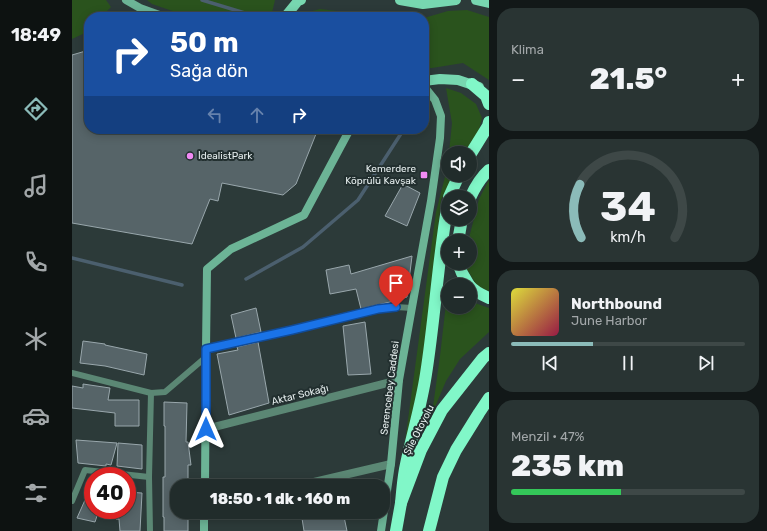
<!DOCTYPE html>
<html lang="tr">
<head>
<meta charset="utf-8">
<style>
	body { margin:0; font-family:Rubik,sans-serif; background:#293433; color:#f1f3f6; height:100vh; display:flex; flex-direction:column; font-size:15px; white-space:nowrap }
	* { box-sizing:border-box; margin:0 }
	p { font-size:13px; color:#a2a7a9 }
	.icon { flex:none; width:22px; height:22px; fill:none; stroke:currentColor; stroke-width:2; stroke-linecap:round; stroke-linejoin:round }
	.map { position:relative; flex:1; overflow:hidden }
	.sheet { display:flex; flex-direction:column; gap:8px; padding:8px; background:#121818; width:278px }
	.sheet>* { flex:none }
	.top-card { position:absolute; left:12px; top:12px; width:345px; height:122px; border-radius:16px; box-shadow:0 2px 10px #0003,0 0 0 1px #3e4847; background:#1a4fa0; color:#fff; overflow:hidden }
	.controls { position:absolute; left:369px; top:146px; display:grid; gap:8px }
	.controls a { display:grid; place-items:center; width:36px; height:36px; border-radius:50%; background:#212c2b; box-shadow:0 2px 10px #0003,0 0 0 1px #3e4847; font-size:20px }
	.speed { position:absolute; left:12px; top:467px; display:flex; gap:8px; font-size:20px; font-weight:700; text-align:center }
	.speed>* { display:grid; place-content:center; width:52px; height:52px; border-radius:50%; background:#212c2b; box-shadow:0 2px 10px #0003,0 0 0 1px #3e4847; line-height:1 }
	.speed .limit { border:6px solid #d22; background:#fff; color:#111 }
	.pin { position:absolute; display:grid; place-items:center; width:34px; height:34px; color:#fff; margin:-41px -17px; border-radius:50% 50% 50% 0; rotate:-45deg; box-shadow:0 0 4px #0007 }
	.pin .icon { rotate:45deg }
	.me { position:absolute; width:44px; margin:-22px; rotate:0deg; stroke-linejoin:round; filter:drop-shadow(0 0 3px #0008) }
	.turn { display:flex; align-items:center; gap:14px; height:84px; padding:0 20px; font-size:18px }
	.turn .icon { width:52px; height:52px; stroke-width:2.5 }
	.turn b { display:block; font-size:28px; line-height:34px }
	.lanes { display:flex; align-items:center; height:38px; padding:0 20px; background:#0003; justify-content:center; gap:20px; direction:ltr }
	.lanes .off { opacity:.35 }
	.big { font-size:30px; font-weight:800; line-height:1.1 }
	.sheet .tile { flex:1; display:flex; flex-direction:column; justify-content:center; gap:6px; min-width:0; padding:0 14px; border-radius:16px; background:#293433 }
	.sheet .dial { align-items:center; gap:0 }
	.dial svg { height:104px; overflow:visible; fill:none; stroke:#3e4847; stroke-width:7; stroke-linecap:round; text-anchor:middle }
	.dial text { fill:#f1f3f6; stroke:none }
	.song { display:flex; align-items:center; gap:12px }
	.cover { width:48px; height:48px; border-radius:6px; background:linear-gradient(135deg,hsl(60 70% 55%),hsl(340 70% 35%)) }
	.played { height:4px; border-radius:2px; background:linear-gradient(90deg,#8bbbb9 35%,#3e4847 35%) }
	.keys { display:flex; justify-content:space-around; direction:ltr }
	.heat { display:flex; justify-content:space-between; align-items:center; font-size:22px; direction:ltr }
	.charge { height:6px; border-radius:3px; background:linear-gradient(90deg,#34c759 47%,#3e4847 0) }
	.trip { position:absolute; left:98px; top:479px; width:220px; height:40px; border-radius:16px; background:#212c2b; box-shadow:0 2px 10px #0003,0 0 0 1px #3e4847; font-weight:800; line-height:40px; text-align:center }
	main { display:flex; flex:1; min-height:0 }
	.tabs { display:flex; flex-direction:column; width:72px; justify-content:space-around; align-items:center; background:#0d1211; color:#a2a7a9 }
	.tabs .icon { width:28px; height:28px }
	.tabs .on { color:#8bbbb9 }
	.tabs b { font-size:18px; color:#f1f3f6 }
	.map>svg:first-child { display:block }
	.green { fill:#2a531d }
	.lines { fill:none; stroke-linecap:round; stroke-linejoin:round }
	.stream { stroke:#4b5f6e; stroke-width:3.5 }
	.building { fill:#566468; stroke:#99a7ac }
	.lane { stroke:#5b8774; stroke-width:6 }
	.street { stroke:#5b8774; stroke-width:8 }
	.secondary { stroke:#6cb496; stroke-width:8 }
	.primary { stroke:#77d7b0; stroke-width:10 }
	.highway { stroke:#81f7c8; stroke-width:12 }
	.route-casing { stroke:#114b97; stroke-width:10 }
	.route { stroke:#1a73e8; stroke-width:7 }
	.poi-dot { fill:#f18af4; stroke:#222f2f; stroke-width:1.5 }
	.labels { text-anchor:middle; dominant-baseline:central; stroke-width:4; stroke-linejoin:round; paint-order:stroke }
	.poi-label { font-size:10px; fill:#e6eeee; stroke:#222f2f; text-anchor:start }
	.street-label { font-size:10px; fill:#e6eeee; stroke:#222f2f }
</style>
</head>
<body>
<main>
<nav class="tabs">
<b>18:49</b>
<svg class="icon on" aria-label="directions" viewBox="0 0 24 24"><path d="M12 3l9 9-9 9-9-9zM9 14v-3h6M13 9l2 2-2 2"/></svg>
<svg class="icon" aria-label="music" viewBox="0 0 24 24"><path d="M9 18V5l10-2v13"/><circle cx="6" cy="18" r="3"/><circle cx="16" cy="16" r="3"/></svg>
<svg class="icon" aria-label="phone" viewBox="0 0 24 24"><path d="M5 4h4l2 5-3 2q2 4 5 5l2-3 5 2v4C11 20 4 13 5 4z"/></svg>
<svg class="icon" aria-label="climate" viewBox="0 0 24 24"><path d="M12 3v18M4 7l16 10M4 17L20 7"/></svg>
<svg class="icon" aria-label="car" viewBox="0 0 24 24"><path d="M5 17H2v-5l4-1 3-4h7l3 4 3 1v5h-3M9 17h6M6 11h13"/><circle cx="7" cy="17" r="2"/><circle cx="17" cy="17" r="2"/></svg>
<svg class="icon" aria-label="filters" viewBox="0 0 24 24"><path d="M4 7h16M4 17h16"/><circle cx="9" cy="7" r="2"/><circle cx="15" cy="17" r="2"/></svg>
</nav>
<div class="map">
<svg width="417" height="531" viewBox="0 0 417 531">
	<rect width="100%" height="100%" fill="#2c3a39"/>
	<g class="green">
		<polygon points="0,0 34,0 39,7 29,17 17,17 17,29 13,33 0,39"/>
		<polygon points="75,0 203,0 199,17 118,17 80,4"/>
		<polygon points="248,9 308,16 315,17 221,17 221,16"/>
		<polygon points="395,10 417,17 417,80 391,63 360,68 352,68 352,18 376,11"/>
		<polygon points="374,88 389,93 404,104 410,118 405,137 395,153 377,153 380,123"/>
		<polygon points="376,165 376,175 382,175 369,200 353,361 333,442 364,212"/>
		<polygon points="417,180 417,291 405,286 395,269 396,263 398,263 398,241 397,241 397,238 407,199"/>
		<polygon points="376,286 376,307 398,307 398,297 403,303 417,308 417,332 388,359 374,381 360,414 368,356"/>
	</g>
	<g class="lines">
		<g class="stream">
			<polyline points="130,0 186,17"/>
			<polyline points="0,258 110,285"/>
			<polyline points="174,279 231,247 286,200 332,129"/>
		</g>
	</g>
	<g class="building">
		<polygon points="17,50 17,129 246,129 224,184 211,195 150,183 146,201 138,199 120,244 0,223 0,55"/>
		<polygon points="331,184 348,193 335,226 313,216"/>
		<polygon points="340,256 335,297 318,302 314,303 289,309 284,289 258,294 254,270 277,265 279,274"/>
		<polygon points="184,308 189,332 164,338 159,315"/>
		<polygon points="293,322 299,374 276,375 271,326"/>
		<polygon points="11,341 33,344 33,345 75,354 72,375 33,366 8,363"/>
		<polygon points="186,342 197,403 157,415 145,354 166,350 165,347"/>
		<polygon points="11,384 38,388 36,400 67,400 67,426 43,426 43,413 0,408 0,386 11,388"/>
		<polygon points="92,402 115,403 114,442 116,442 119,465 116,465 116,486 105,486 105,512 116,512 116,531 92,531 92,517 91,517 91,477 93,477 93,426 92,426"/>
		<polygon points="4,440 45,443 39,465 34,464 34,466 6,463"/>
		<polygon points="46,443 70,445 70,469 45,466"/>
		<polygon points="55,492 70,493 68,531 48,531 47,519 44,519 44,510 55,510"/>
		<polygon points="13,500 21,502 21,510 27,510 23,522 5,518"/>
		<polygon points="229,512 271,512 275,531 232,531"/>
	</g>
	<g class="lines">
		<g class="lane">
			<polyline points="134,349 220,330 315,307 324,307 340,308"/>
			<polyline points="0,373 79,393 93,392 134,357"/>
			<polyline points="0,501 13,470 77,477"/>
			<polyline points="78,531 77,477 79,393"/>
		</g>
		<g class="street">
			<polyline points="134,429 327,380"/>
			<polyline points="225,486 319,464"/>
		</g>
		<g class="secondary">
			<polyline points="54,0 68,8 93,17"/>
			<polyline points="133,486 134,349 135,269 159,249 232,215 278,129"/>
			<polyline points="132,531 132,512"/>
			<polyline points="309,531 319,464 327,380 359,201 368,138 369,116 363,100 355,90 352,88"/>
		</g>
		<g class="primary">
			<polyline points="328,0 351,4 384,0"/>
			<polyline points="404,0 417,3"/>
			<polyline points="213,17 226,1 229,0"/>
			<polyline points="352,81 368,79 386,80 407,87"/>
		</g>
		<g class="highway">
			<polyline points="400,84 414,96 417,104"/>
			<polyline points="398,155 416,126 417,122"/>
			<polyline points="377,197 387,175"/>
			<path d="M 398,198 C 403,187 408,178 417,170"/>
			<polyline points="386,241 390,219"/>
			<polyline points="386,263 390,273 397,285"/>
			<path d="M 398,286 C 403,292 410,295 417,298"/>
			<path d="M 329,503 C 330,492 331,480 333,469 C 339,438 349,407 354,374 C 363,317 366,259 376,203"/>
			<polyline points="324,531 329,503 349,450 370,410 411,358 417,353"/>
			<polyline points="357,531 371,477 384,450 407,413 417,398"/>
		</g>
	</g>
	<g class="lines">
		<defs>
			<polyline id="route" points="134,429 134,349 220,330 306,309 324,307"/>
		</defs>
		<use href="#route" class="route-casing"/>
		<use href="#route" class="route"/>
	</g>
	<g class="poi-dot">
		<circle cx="118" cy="156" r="4"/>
		<rect x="348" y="171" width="8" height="8" rx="2"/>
	</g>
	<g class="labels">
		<g class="poi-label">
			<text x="126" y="156">İdealistPark</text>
			<text x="344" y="169" text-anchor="end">Kemerdere<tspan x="344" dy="12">Köprülü Kavşak</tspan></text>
		</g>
		<g class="street-label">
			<text transform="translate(318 388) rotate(-83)">Serencebey Caddesi</text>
			<text transform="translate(228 395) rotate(-14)">Aktar Sokağı</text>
			<text transform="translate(347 430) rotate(-63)">Şile Otoyolu</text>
		</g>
	</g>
</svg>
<div class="controls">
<a><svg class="icon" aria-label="sound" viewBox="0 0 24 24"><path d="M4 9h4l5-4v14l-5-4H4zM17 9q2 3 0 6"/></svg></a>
<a><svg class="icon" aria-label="layers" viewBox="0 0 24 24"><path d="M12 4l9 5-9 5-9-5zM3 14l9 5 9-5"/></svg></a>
<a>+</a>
<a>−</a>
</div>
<div class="speed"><div class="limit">40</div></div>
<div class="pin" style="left:324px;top:307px;background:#d93025"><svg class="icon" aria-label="arrive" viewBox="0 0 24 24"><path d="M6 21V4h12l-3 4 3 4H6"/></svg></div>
<svg class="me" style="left:134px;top:429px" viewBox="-20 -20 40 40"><path d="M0-17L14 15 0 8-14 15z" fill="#1a73e8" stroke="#fff" stroke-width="4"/></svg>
<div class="trip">18:50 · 1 dk · 160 m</div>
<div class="top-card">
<div class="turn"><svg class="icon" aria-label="right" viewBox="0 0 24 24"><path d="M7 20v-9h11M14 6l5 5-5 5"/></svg><div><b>50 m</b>Sağa dön</div></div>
<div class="lanes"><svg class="icon off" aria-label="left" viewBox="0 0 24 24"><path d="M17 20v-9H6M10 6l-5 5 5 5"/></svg><svg class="icon off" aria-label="ahead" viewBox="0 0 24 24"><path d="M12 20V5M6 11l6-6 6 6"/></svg><svg class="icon" aria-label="right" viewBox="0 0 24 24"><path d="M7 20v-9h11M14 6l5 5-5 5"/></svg></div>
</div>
</div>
<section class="sheet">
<div class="tile"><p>Klima</p>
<div class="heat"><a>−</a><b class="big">21.5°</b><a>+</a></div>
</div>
<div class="tile dial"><svg viewBox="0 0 100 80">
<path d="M14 69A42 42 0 1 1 86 69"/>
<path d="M14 69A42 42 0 0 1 13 28" stroke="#8bbbb9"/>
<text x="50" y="56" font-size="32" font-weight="700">34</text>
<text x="50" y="72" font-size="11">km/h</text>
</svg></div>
<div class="tile">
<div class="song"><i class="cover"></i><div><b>Northbound</b><p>June Harbor</p></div></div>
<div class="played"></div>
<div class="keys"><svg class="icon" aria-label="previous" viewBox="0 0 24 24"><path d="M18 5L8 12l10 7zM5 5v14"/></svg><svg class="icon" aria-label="pause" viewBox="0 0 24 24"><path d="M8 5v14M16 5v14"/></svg><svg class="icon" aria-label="next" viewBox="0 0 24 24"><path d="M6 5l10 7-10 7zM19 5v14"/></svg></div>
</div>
<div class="tile"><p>Menzil · 47%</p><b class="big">235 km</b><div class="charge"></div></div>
</section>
</main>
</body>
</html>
